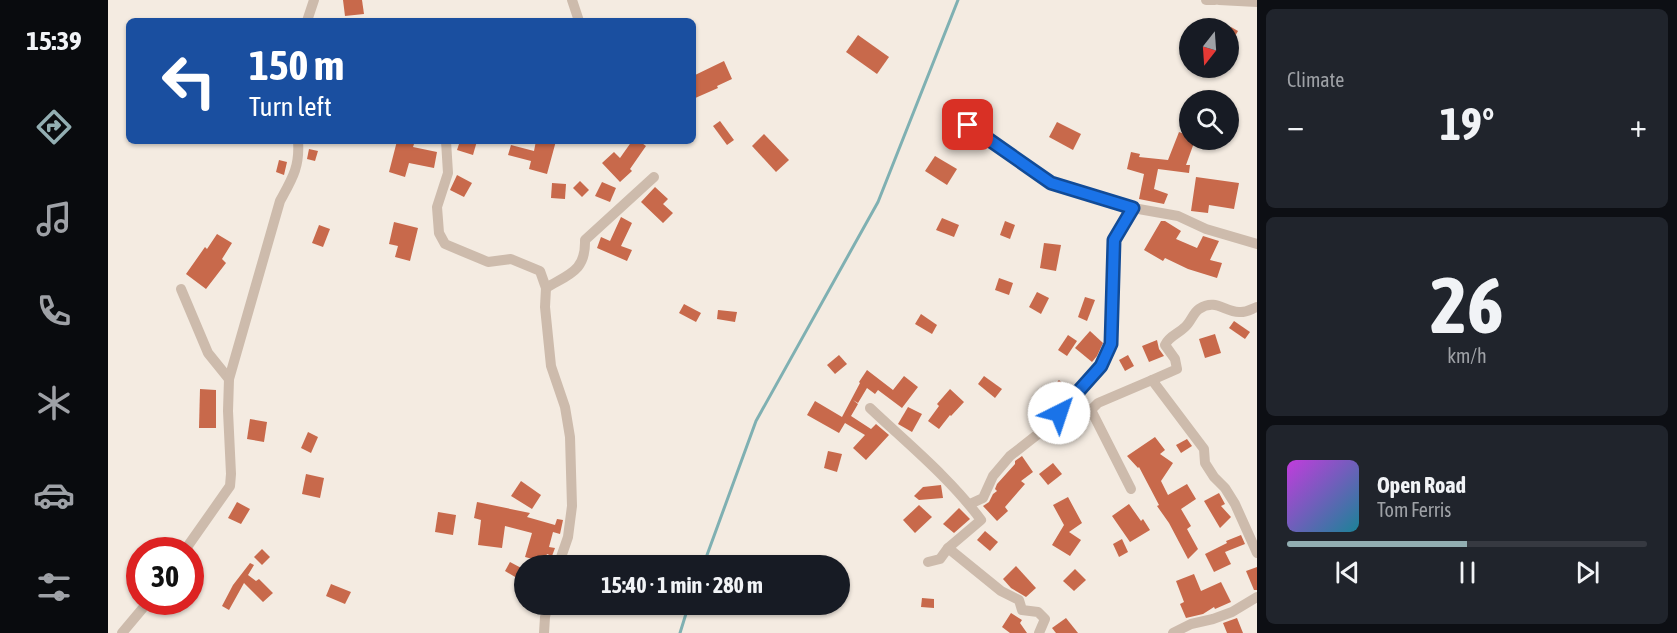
<!DOCTYPE html>
<html lang="en">
<head>
<meta charset="utf-8">
<style>
	body { margin:0; font-family:"Asap Condensed",sans-serif; background:#20242c; color:#f1f3f6; height:100vh; display:flex; flex-direction:column; font-size:22px; white-space:nowrap }
	* { box-sizing:border-box; margin:0 }
	p { font-size:20px; color:#9ea1a6 }
	.icon { flex:none; width:33px; height:33px; fill:none; stroke:currentColor; stroke-width:2; stroke-linecap:round; stroke-linejoin:round }
	.map { position:relative; flex:1; overflow:hidden }
	.details { display:flex; flex-direction:column; gap:9px; padding:9px; background:#0d0f14; width:420px }
	.details>* { flex:none }
	.guide { position:absolute; left:18px; top:18px; width:570px; height:126px; border-radius:9px; box-shadow:0 2px 4px #0004; background:#1a4fa0; color:#fff; overflow:hidden }
	.needle { width:39px; rotate:197deg }
	.controls { position:absolute; left:1071px; top:18px; display:grid; gap:12px }
	.controls a { display:grid; place-items:center; width:60px; height:60px; border-radius:50%; background:#171b24; box-shadow:0 2px 4px #0004; font-size:30px }
	.speed { position:absolute; left:18px; top:537px; display:flex; gap:12px; font-size:30px; font-weight:700; text-align:center }
	.speed>* { display:grid; place-content:center; width:78px; height:78px; border-radius:50%; background:#171b24; box-shadow:0 2px 4px #0004; line-height:1 }
	.speed .limit { border:9px solid #d22; background:#fff; color:#111 }
	.pin { position:absolute; display:grid; place-items:center; width:51px; height:51px; color:#fff; margin:-26px; border-radius:12px; box-shadow:0 3px 9px #0006 }
	.me { position:absolute; width:66px; margin:-33px; rotate:41deg; stroke-linejoin:round; filter:drop-shadow(0 0 4px #0008) }
	.turn { display:flex; align-items:center; gap:21px; height:126px; padding:0 24px; font-size:27px }
	.turn .icon { width:78px; height:78px; stroke-width:2.5 }
	.turn b { display:block; font-size:42px; line-height:51px }
	.big { font-size:45px; font-weight:700; line-height:1.1 }
	.details .card { flex:1; display:flex; flex-direction:column; justify-content:center; gap:9px; min-width:0; padding:0 21px; border-radius:9px; background:#20242c }
	.details .dial { align-items:center; gap:0 }
	.dial b { font-size:78px; line-height:1 }
	.song { display:flex; align-items:center; gap:18px }
	.cover { width:72px; height:72px; border-radius:9px; background:linear-gradient(135deg,hsl(290 70% 55%),hsl(190 70% 35%)) }
	.played { height:6px; border-radius:3px; background:linear-gradient(90deg,#92aeb2 50%,#363941 50%) }
	.keys { display:flex; justify-content:space-around; direction:ltr }
	.heat { display:flex; justify-content:space-between; align-items:center; font-size:33px; direction:ltr }
	.trip { position:absolute; left:406px; top:555px; width:336px; height:60px; border-radius:30px; background:#171b24; box-shadow:0 2px 4px #0004; font-weight:700; line-height:60px; text-align:center }
	main { display:flex; flex:1; min-height:0 }
	.menu { display:flex; flex-direction:column; width:108px; justify-content:space-around; align-items:center; background:#090b0e; color:#9ea1a6 }
	.menu .icon { width:42px; height:42px }
	.menu .selected { color:#92aeb2 }
	.menu b { font-size:27px; color:#f1f3f6 }
	.map>svg:first-child { display:block }
	.lines { fill:none; stroke-linecap:round; stroke-linejoin:round }
	.stream { stroke:#7fb0b2; stroke-width:3 }
	.building { fill:#c8694b }
	.street { stroke:#cdbbac; stroke-width:10 }
	.route-casing { stroke:#114b97; stroke-width:15 }
	.route { stroke:#1a73e8; stroke-width:10 }
</style>
</head>
<body>
<main>
<nav class="menu">
<b>15:39</b>
<svg class="icon selected" aria-label="directions" viewBox="0 0 24 24"><path d="M12 3l9 9-9 9-9-9zM9 14v-3h6M13 9l2 2-2 2"/></svg>
<svg class="icon" aria-label="music" viewBox="0 0 24 24"><path d="M9 18V5l10-2v13"/><circle cx="6" cy="18" r="3"/><circle cx="16" cy="16" r="3"/></svg>
<svg class="icon" aria-label="phone" viewBox="0 0 24 24"><path d="M5 4h4l2 5-3 2q2 4 5 5l2-3 5 2v4C11 20 4 13 5 4z"/></svg>
<svg class="icon" aria-label="climate" viewBox="0 0 24 24"><path d="M12 3v18M4 7l16 10M4 17L20 7"/></svg>
<svg class="icon" aria-label="car" viewBox="0 0 24 24"><path d="M5 17H2v-5l4-1 3-4h7l3 4 3 1v5h-3M9 17h6M6 11h13"/><circle cx="7" cy="17" r="2"/><circle cx="17" cy="17" r="2"/></svg>
<svg class="icon" aria-label="filters" viewBox="0 0 24 24"><path d="M4 7h16M4 17h16"/><circle cx="9" cy="7" r="2"/><circle cx="15" cy="17" r="2"/></svg>
</nav>
<div class="map">
<svg width="1149" height="633" viewBox="0 0 1149 633">
	<rect width="100%" height="100%" fill="#f4ebe1"/>
	<g class="lines">
		<g class="stream">
			<polyline points="595,566 648,421 770,202 850,0"/>
			<polyline points="572,633 581,604"/>
		</g>
	</g>
	<g class="building">
		<polygon points="235,0 254,0 256,14 237,16"/>
		<polygon points="1123,27 1130,31 1120,48 1120,32"/>
		<polygon points="750,35 781,57 769,74 738,52"/>
		<polygon points="616,61 624,79 609,86 610,88 585,99 585,76"/>
		<polygon points="612,121 626,140 619,145 605,126"/>
		<polygon points="949,122 973,134 965,150 941,137"/>
		<polygon points="1071,132 1082,136 1082,140 1087,140 1078,165 1082,165 1081,173 1050,169 1046,189 1060,194 1056,204 1031,199 1036,174 1019,169 1023,152 1032,154 1031,157 1060,160"/>
		<polygon points="656,134 681,160 668,172 644,146"/>
		<polygon points="289,141 306,144 305,147 329,152 326,168 301,163 297,177 281,172"/>
		<polygon points="352,141 369,141 365,155 349,150"/>
		<polygon points="428,141 448,141 439,174 421,169 423,161 400,155 403,145 426,151"/>
		<polygon points="524,141 531,141 538,146 522,169 524,171 512,182 494,163 506,152 512,158"/>
		<polygon points="201,149 210,151 207,161 199,159"/>
		<polygon points="827,156 849,169 839,185 817,171"/>
		<polygon points="171,160 179,162 176,175 168,172"/>
		<polygon points="349,175 364,183 356,197 342,190"/>
		<polygon points="1088,177 1131,183 1126,209 1101,205 1100,213 1083,211"/>
		<polygon points="472,181 481,190 474,197 465,188"/>
		<polygon points="494,182 508,188 502,202 487,196"/>
		<polygon points="444,183 458,184 457,199 443,198"/>
		<polygon points="547,187 560,199 555,204 565,213 555,223 533,202"/>
		<polygon points="513,217 524,223 513,246 524,250 519,261 489,248 493,237 502,241"/>
		<polygon points="834,218 851,225 846,237 828,230"/>
		<polygon points="897,221 907,225 902,239 892,235"/>
		<polygon points="1053,221 1057,221 1073,231 1068,239 1089,248 1095,236 1111,241 1102,260 1114,263 1109,278 1080,269 1057,258 1055,261 1036,250"/>
		<polygon points="286,222 310,228 302,261 287,257 290,246 281,244"/>
		<polygon points="211,225 222,229 215,247 204,243"/>
		<polygon points="109,234 124,243 114,259 118,263 98,289 78,274 97,247 99,249"/>
		<polygon points="936,243 953,245 948,271 932,268"/>
		<polygon points="891,278 905,283 901,295 887,290"/>
		<polygon points="929,292 941,298 933,314 921,307"/>
		<polygon points="977,297 987,300 979,321 970,317"/>
		<polygon points="576,304 593,313 588,322 571,313"/>
		<polygon points="610,310 629,312 627,322 609,319"/>
		<polygon points="813,314 829,325 824,334 807,324"/>
		<polygon points="1126,321 1142,332 1137,339 1121,328"/>
		<polygon points="982,331 995,343 989,356 984,362 967,348"/>
		<polygon points="1107,334 1113,353 1097,358 1091,339"/>
		<polygon points="960,335 969,341 959,356 950,350"/>
		<polygon points="1049,340 1051,349 1056,356 1041,362 1034,346"/>
		<polygon points="731,355 739,364 727,374 719,365"/>
		<polygon points="1020,355 1026,366 1017,371 1011,360"/>
		<polygon points="759,370 785,390 796,376 810,387 794,408 770,390 767,394 759,388 750,403 745,400 750,404 743,416 763,429 768,424 781,435 758,460 745,448 757,435 737,423 731,433 699,415 707,401 734,417 752,383 751,382"/>
		<polygon points="876,376 894,389 887,398 870,384"/>
		<polygon points="951,380 960,389 954,395 945,386"/>
		<polygon points="92,389 108,390 108,428 91,428"/>
		<polygon points="842,389 856,402 843,416 842,415 831,429 820,421 831,406 829,404"/>
		<polygon points="800,407 814,414 804,432 790,424"/>
		<polygon points="142,419 159,422 156,442 139,439"/>
		<polygon points="200,432 210,437 203,453 193,448"/>
		<polygon points="1047,437 1057,450 1052,454 1065,463 1053,481 1060,495 1079,484 1088,499 1073,509 1083,526 1079,529 1090,549 1080,559 1061,523 1049,506 1051,505 1031,467 1030,468 1019,456"/>
		<polygon points="1079,439 1084,446 1073,453 1068,445"/>
		<polygon points="720,451 734,454 729,472 716,468"/>
		<polygon points="914,456 925,472 913,481 917,484 897,507 900,511 889,521 875,506 881,502 885,494 889,491 887,489 889,484 907,464 907,461"/>
		<polygon points="945,463 954,474 940,485 931,474"/>
		<polygon points="198,474 216,478 212,498 194,494"/>
		<polygon points="413,481 433,495 424,509 403,496"/>
		<polygon points="833,485 835,498 811,500 806,496 815,487"/>
		<polygon points="1111,493 1117,504 1113,506 1123,517 1112,528 1096,501"/>
		<polygon points="960,497 974,523 961,532 973,540 962,556 944,545 956,525 945,505"/>
		<polygon points="129,502 142,509 133,524 120,518"/>
		<polygon points="369,502 422,513 419,517 447,525 449,519 455,520 452,534 445,532 441,547 447,548 444,556 439,554 436,562 417,557 424,533 397,526 394,548 370,545 373,520 366,518"/>
		<polygon points="1021,504 1033,521 1035,519 1042,530 1022,542 1004,516"/>
		<polygon points="811,505 824,517 807,533 795,520"/>
		<polygon points="851,508 862,519 846,533 835,524"/>
		<polygon points="330,512 348,515 345,535 327,532"/>
		<polygon points="877,531 890,542 882,551 869,540"/>
		<polygon points="1133,535 1137,544 1117,552 1123,564 1106,572 1097,554 1119,543 1118,541"/>
		<polygon points="1014,539 1020,552 1011,557 1005,544"/>
		<polygon points="154,549 162,557 154,565 146,557"/>
		<polygon points="402,562 417,570 417,576 414,581 397,571"/>
		<polygon points="142,563 146,565 140,575 148,581 151,579 165,593 155,602 136,583 121,610 114,606 125,585"/>
		<polygon points="908,566 928,588 918,597 903,588 895,579"/>
		<polygon points="1149,567 1149,590 1146,590 1138,571"/>
		<polygon points="967,569 978,580 966,591 955,581"/>
		<polygon points="1086,574 1093,591 1113,582 1123,602 1107,609 1106,607 1095,614 1078,618 1072,604 1076,602 1068,581"/>
		<polygon points="223,584 243,592 237,604 218,596"/>
		<polygon points="814,598 826,599 826,608 813,607"/>
		<polygon points="903,613 914,620 912,623 919,633 902,633 894,627"/>
		<polygon points="958,618 970,633 948,633 944,628"/>
		<polygon points="1129,618 1135,633 1119,633 1115,623"/>
	</g>
	<g class="lines">
		<g class="street">
			<polyline points="464,0 471,21"/>
			<polyline points="1098,0 1107,0"/>
			<polyline points="1111,0 1149,2"/>
			<polyline points="199,21 206,0"/>
			<polyline points="860,125 943,183 1025,208 1006,240 1003,344 993,366 939,427 902,456 885,476 875,498 862,504"/>
			<polyline points="338,141 340,173 329,207 331,233 337,244 380,262 403,259 432,271 438,288 437,307 443,366 457,407 462,437 464,506 460,537 450,566"/>
			<polyline points="1025,208 1070,216 1098,229 1149,244"/>
			<path d="M 438,288 C 461,274 478,271 477,240 L 546,177"/>
			<polyline points="73,289 100,353 121,379"/>
			<path d="M 1149,307 C 1143,309 1138,313 1131,312 C 1116,312 1108,298 1091,309 C 1085,313 1083,322 1077,327 C 1070,334 1061,336 1057,345 L 1067,359 L 1069,369 L 1044,380 L 1096,449 L 1097,463 L 1106,477 L 1117,488 L 1127,504 L 1149,553"/>
			<path d="M 762,408 C 800,444 842,478 873,520 L 840,548"/>
			<polyline points="1023,489 983,410 990,403 1044,380"/>
			<path d="M 77,550 L 122,486 L 123,474 L 120,411 L 121,379 L 172,201 C 184,179 192,167 190,141"/>
			<polyline points="820,562 832,559 840,548 893,591 911,600 914,610 930,612 937,619 931,633"/>
			<polyline points="14,633 40,602"/>
			<polyline points="436,633 437,617 440,604"/>
			<polyline points="1065,633 1083,624 1105,619 1124,612 1149,597"/>
		</g>
	</g>
	<g class="lines">
		<defs>
			<polyline id="route" points="860,125 943,183 1025,208 1006,240 1003,344 993,366 951,413"/>
		</defs>
		<use href="#route" class="route-casing"/>
		<use href="#route" class="route"/>
	</g>
</svg>
<div class="controls">
<a><svg class="needle" viewBox="-14 -14 28 28"><path d="M0-13l5 13h-10z" fill="#e53935"/><path d="M0 13l5-13h-10z" fill="#9ea1a6"/></svg></a>
<a><svg class="icon" aria-label="search" viewBox="0 0 24 24"><circle cx="10" cy="10" r="6"/><path d="M15 15l6 6"/></svg></a>
</div>
<div class="speed"><div class="limit">30</div></div>
<div class="pin" style="left:860px;top:125px;background:#d93025"><svg class="icon" aria-label="arrive" viewBox="0 0 24 24"><path d="M6 21V4h12l-3 4 3 4H6"/></svg></div>
<svg class="me" style="left:951px;top:413px" viewBox="-20 -20 40 40"><circle r="19" fill="#fff"/><path d="M0-13L10 11 0 6-10 11z" fill="#1a73e8"/></svg>
<div class="trip">15:40 · 1 min · 280 m</div>
<div class="guide">
<div class="turn"><svg class="icon" aria-label="left" viewBox="0 0 24 24"><path d="M17 20v-9H6M10 6l-5 5 5 5"/></svg><div><b>150 m</b>Turn left</div></div>
</div>
</div>
<section class="details">
<div class="card"><p>Climate</p>
<div class="heat"><a>−</a><b class="big">19°</b><a>+</a></div>
</div>
<div class="card dial"><b>26</b><p>km/h</p></div>
<div class="card">
<div class="song"><i class="cover"></i><div><b>Open Road</b><p>Tom Ferris</p></div></div>
<div class="played"></div>
<div class="keys"><svg class="icon" aria-label="previous" viewBox="0 0 24 24"><path d="M18 5L8 12l10 7zM5 5v14"/></svg><svg class="icon" aria-label="pause" viewBox="0 0 24 24"><path d="M8 5v14M16 5v14"/></svg><svg class="icon" aria-label="next" viewBox="0 0 24 24"><path d="M6 5l10 7-10 7zM19 5v14"/></svg></div>
</div>
</section>
</main>
</body>
</html>
